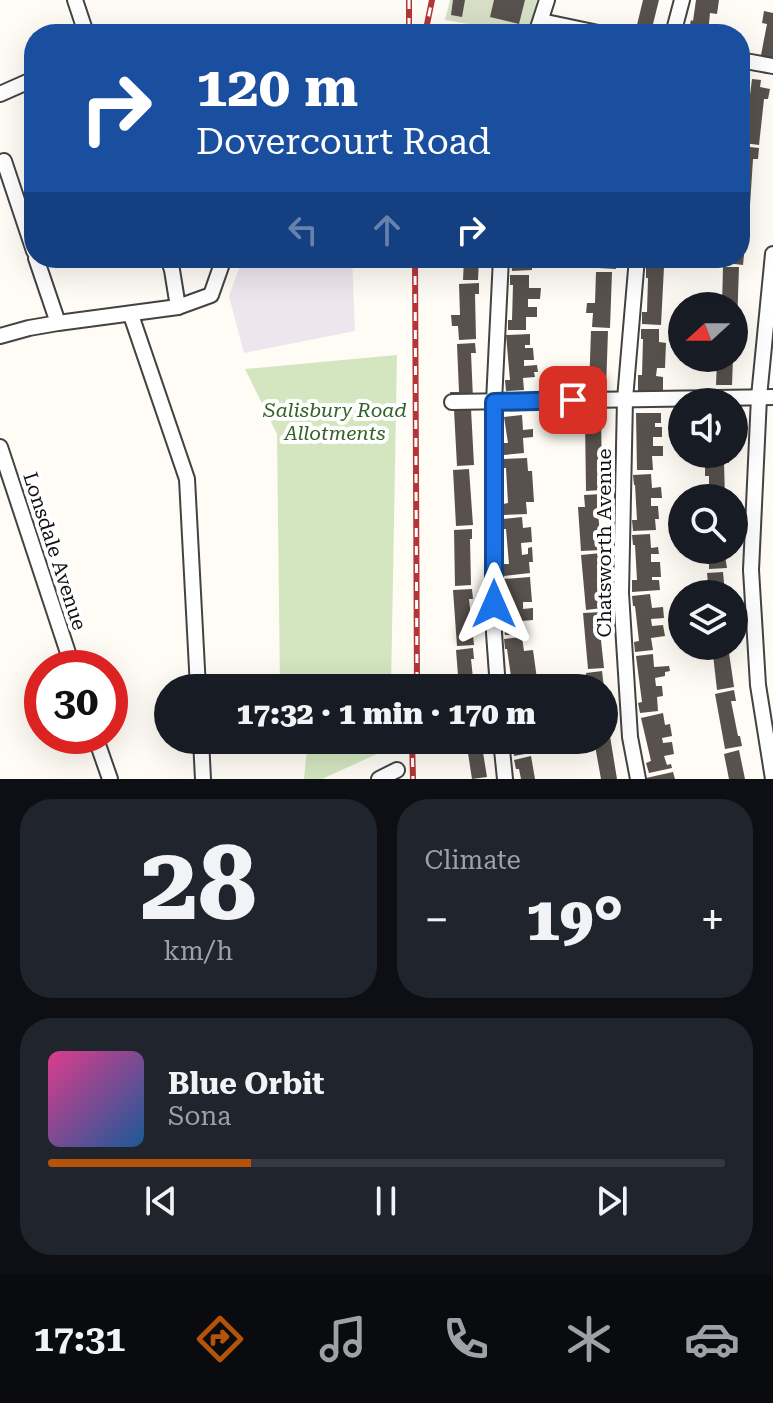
<!DOCTYPE html>
<html lang="en">
<head>
<meta charset="utf-8">
<style>
	body { margin:0; font-family:"Roboto Serif",serif; background:#20242c; color:#f1f3f6; height:100vh; display:flex; flex-direction:column; font-size:30px; white-space:nowrap }
	* { box-sizing:border-box; margin:0 }
	p { font-size:26px; color:#9ea1a6 }
	.icon { flex:none; width:44px; height:44px; fill:none; stroke:currentColor; stroke-width:2; stroke-linecap:round; stroke-linejoin:round }
	.map { position:relative; height:779px; overflow:hidden }
	.details { display:flex; flex-direction:column; gap:20px; padding:20px; background:#0d0f14; flex:1 }
	.details>* { flex:none }
	.top-card { position:absolute; left:24px; top:24px; width:726px; height:244px; border-radius:32px; box-shadow:0 8px 32px #0002; background:#1a4fa0; color:#fff; overflow:hidden }
	.needle { width:52px; rotate:249deg }
	.fabs { position:absolute; left:668px; top:292px; display:grid; gap:16px }
	.fabs a { display:grid; place-items:center; width:80px; height:80px; border-radius:50%; background:#171b24; box-shadow:0 8px 32px #0002; font-size:40px }
	.speed { position:absolute; left:24px; top:650px; display:flex; gap:16px; font-size:40px; font-weight:700; text-align:center }
	.speed>* { display:grid; place-content:center; width:104px; height:104px; border-radius:50%; background:#171b24; box-shadow:0 8px 32px #0002; line-height:1 }
	.speed .limit { border:12px solid #d22; background:#fff; color:#111 }
	.pin { position:absolute; display:grid; place-items:center; width:68px; height:68px; color:#fff; margin:-34px; border-radius:16px; box-shadow:0 4px 12px #0006 }
	.me { position:absolute; width:88px; margin:-44px; rotate:0deg; stroke-linejoin:round; filter:drop-shadow(0 0 6px #0008) }
	.turn { display:flex; align-items:center; gap:28px; height:168px; padding:0 40px; font-size:36px }
	.turn .icon { width:104px; height:104px; stroke-width:2.5 }
	.turn b { display:block; font-size:56px; line-height:68px }
	.lanes { display:flex; align-items:center; height:76px; padding:0 40px; background:#0003; justify-content:center; gap:40px; direction:ltr }
	.lanes .off { opacity:.35 }
	.big { font-size:60px; font-weight:800; line-height:1.1 }
	.details .widget { flex:1; display:flex; flex-direction:column; justify-content:center; gap:12px; min-width:0; padding:0 28px; border-radius:32px; background:#20242c }
	.details .dial { align-items:center; gap:0 }
	.dial b { font-size:104px; line-height:1 }
	.song { display:flex; align-items:center; gap:24px }
	.cover { width:96px; height:96px; border-radius:12px; background:linear-gradient(135deg,hsl(330 70% 55%),hsl(210 70% 35%)) }
	.played { height:8px; border-radius:4px; background:linear-gradient(90deg,#b45309 30%,#363941 30%) }
	.keys { display:flex; justify-content:space-around; direction:ltr }
	.heat { display:flex; justify-content:space-between; align-items:center; font-size:44px; direction:ltr }
	.details .tiles { flex:1; display:grid; gap:20px; grid-template-columns:1fr 1fr }
	.widget:last-child { grid-column:span 2 }
	.trip { position:absolute; left:154px; top:674px; width:464px; height:80px; border-radius:40px; background:#171b24; box-shadow:0 8px 32px #0002; font-weight:800; line-height:80px; text-align:center }
	.menu { display:flex; height:128px; justify-content:space-around; align-items:center; background:#090b0e; color:#9ea1a6 }
	.menu .icon { width:56px; height:56px }
	.menu .on { color:#b45309 }
	.menu b { font-size:36px; color:#f1f3f6 }
	.map>svg:first-child { display:block }
	.industrial { fill:#ede6ed }
	.green { fill:#d3e6c0 }
	.cemetery { fill:#d7dfc6 }
	.building { fill:#58514d }
	.lines { fill:none; stroke-linecap:round; stroke-linejoin:round }
	.minor-casing { stroke:#434343; stroke-width:18 }
	.minor { stroke:#fff; stroke-width:14 }
	.rail-casing { stroke:#b33539; stroke-width:6 }
	.rail { stroke:#fff; stroke-width:3; stroke-dasharray:9; stroke-linecap:butt }
	.route-casing { stroke:#114b97; stroke-width:20 }
	.route { stroke:#1a73e8; stroke-width:14 }
	.labels { text-anchor:middle; dominant-baseline:central; stroke-width:8; stroke-linejoin:round; paint-order:stroke }
	.park-label { font-size:20px; font-style:italic; fill:#316226; stroke:#fff }
	.street-label { font-size:20px; fill:#101010; stroke:#fff }
</style>
</head>
<body>
<div class="map">
<svg width="773" height="779" viewBox="0 0 773 779">
	<rect width="100%" height="100%" fill="#fefcf4"/>
	<polygon class="industrial" points="243,258 352,258 355,331 244,353 229,296"/>
	<g class="green">
		<polygon points="397,355 391,688 280,688 277,434 245,369"/>
		<polygon points="308,740 390,740 390,748 322,779 304,779"/>
	</g>
	<polygon class="cemetery" points="450,0 537,0 528,34 445,20"/>
	<g class="building">
		<polygon points="453,0 465,0 462,17 451,15"/>
		<polygon points="494,0 525,0 519,24 490,17"/>
		<polygon points="643,0 659,0 651,32 636,29"/>
		<polygon points="696,0 719,0 717,14 710,13 708,34 684,34 685,28 689,29 691,20 693,21"/>
		<polygon points="764,11 773,13 773,58 761,55 767,24 762,23"/>
		<polygon points="752,79 761,80 760,87 770,89 768,99 764,99 759,145 744,143"/>
		<polygon points="740,146 759,148 758,159 753,159 750,205 740,204"/>
		<polygon points="740,207 750,208 749,219 745,218 742,250 740,250"/>
		<polygon points="740,254 744,255 743,265 726,263 727,258 740,258"/>
		<polygon points="464,258 479,258 478,280 463,280"/>
		<polygon points="518,258 532,258 532,270 512,271 511,260 518,260"/>
		<polygon points="599,258 614,258 616,260 616,269 598,268"/>
		<polygon points="646,266 664,267 661,325 642,324 642,312 647,312 648,278 646,278"/>
		<polygon points="723,267 739,267 737,325 734,325 734,306 722,306"/>
		<polygon points="596,272 612,272 610,328 592,327 593,313 586,313 587,303 595,303"/>
		<polygon points="510,275 529,275 529,288 541,288 540,299 528,299 528,307 537,307 537,317 526,317 526,330 508,330 508,320 512,320 513,285 510,285"/>
		<polygon points="479,283 479,294 475,294 476,339 459,340 458,326 452,326 451,315 460,315 459,284"/>
		<polygon points="641,329 659,329 659,342 666,343 665,368 657,368 656,376 663,377 663,392 638,391 638,375 642,375 643,339 641,339"/>
		<polygon points="591,331 608,331 606,389 589,389"/>
		<polygon points="530,334 530,345 525,345 525,348 533,348 534,360 524,360 524,366 537,365 538,372 534,372 535,377 523,378 524,390 506,391 505,380 510,380 506,335"/>
		<polygon points="475,343 476,353 471,353 473,399 451,400 450,392 459,392 457,344"/>
		<polygon points="717,358 733,358 732,385 716,385"/>
		<polygon points="471,409 474,465 457,466 454,410"/>
		<polygon points="563,410 601,410 602,490 586,491 585,420 582,420 582,417 564,417"/>
		<polygon points="636,413 661,413 661,423 655,423 655,427 662,427 662,437 653,437 653,446 663,446 663,456 652,456 653,470 637,470"/>
		<polygon points="522,415 523,430 533,429 533,437 523,438 524,453 504,455 503,443 508,443 504,417"/>
		<polygon points="710,454 728,454 729,463 724,463 725,498 709,498 709,476 705,476 705,466 711,466"/>
		<polygon points="527,458 528,471 532,471 534,502 526,502 527,514 504,515 503,504 508,503 506,468 504,468 503,459"/>
		<polygon points="469,469 473,525 456,526 453,470"/>
		<polygon points="651,474 652,488 661,487 662,498 651,498 651,506 658,506 659,519 655,519 656,530 633,531 632,520 637,520 635,485 634,485 633,475"/>
		<polygon points="602,494 602,505 597,505 602,550 581,551 578,507 585,507 584,495"/>
		<polygon points="522,517 523,528 531,527 532,542 521,543 522,555 528,554 528,548 532,547 533,562 529,562 530,573 504,576 503,564 509,564 506,529 504,529 503,519"/>
		<polygon points="472,529 472,539 470,539 471,585 455,586 454,530"/>
		<polygon points="650,534 651,548 658,547 659,554 651,554 651,562 660,562 661,577 652,577 652,580 659,580 660,590 632,592 632,580 637,580 635,545 633,545 632,535"/>
		<polygon points="709,550 724,550 727,568 709,569"/>
		<polygon points="601,553 602,563 597,564 602,608 586,610 581,555"/>
		<polygon points="723,572 725,594 709,594 707,573"/>
		<polygon points="530,577 532,602 523,602 523,609 533,608 533,620 522,621 523,634 505,635 504,624 509,624 506,588 504,588 503,579"/>
		<polygon points="472,589 473,599 469,599 474,645 457,646 453,590"/>
		<polygon points="650,594 652,608 663,607 664,618 651,619 652,626 663,625 665,636 651,638 653,650 635,652 634,642 639,641 635,606 633,606 632,596"/>
		<polygon points="602,612 603,622 599,622 604,668 588,669 583,613"/>
		<polygon points="522,637 524,651 533,650 537,679 525,681 526,688 507,688 506,684 512,683 507,649 505,649 504,639"/>
		<polygon points="712,646 728,646 734,687 717,690"/>
		<polygon points="473,648 474,659 471,659 474,688 459,688 456,650"/>
		<polygon points="653,654 654,667 669,666 670,671 665,672 665,676 655,678 656,686 662,686 663,696 657,697 658,711 640,713 638,703 642,702 636,656"/>
		<polygon points="602,671 604,688 588,688 586,673"/>
		<polygon points="734,690 736,701 731,701 738,736 740,736 742,746 725,749 715,694"/>
		<polygon points="606,698 610,727 604,728 604,699"/>
		<polygon points="663,713 665,725 670,724 672,736 662,738 663,743 672,742 674,754 664,756 667,765 671,764 672,768 649,773 646,763 651,761 641,718"/>
		<polygon points="609,730 617,779 601,779 594,740 604,740 604,731"/>
		<polygon points="466,740 481,740 487,777 472,779"/>
		<polygon points="517,740 530,740 531,747 535,746 536,752 514,756 512,745 517,744"/>
		<polygon points="739,750 745,779 729,779 724,754"/>
		<polygon points="531,756 535,779 521,779 519,769 516,769 514,760"/>
		<polygon points="673,772 675,779 646,779 646,778"/>
	</g>
	<g class="lines">
		<defs>
			<g id="minor">
				<polyline points="75,0 85,30 84,34"/>
				<polyline points="541,21 603,34"/>
				<polyline points="536,34 547,0"/>
				<polyline points="673,34 682,0"/>
				<polyline points="740,60 773,66"/>
				<polyline points="0,94 34,79"/>
				<polyline points="4,161 34,251"/>
				<polyline points="36,258 58,323"/>
				<polyline points="168,258 172,270 178,307"/>
				<polyline points="637,258 625,399 621,593 630,737 638,779"/>
				<polyline points="131,315 187,479 198,688"/>
				<polyline points="0,336 29,328 58,323 178,307 211,295 224,258"/>
				<polyline points="452,402 773,397"/>
				<polyline points="0,447 73,668"/>
				<polyline points="498,688 494,633 494,402 501,258"/>
				<polyline points="95,736 110,779"/>
				<polyline points="201,740 203,779"/>
				<polyline points="501,740 505,779"/>
				<polyline points="379,779 397,770"/>
				<polyline points="773,779 758,685 751,570 759,397 773,254"/>
			</g>
		</defs>
		<use href="#minor" class="minor-casing"/>
		<use href="#minor" class="minor"/>
		<defs>
			<g id="rail">
				<polyline points="409,0 409,34"/>
				<polyline points="425,34 432,0"/>
				<polyline points="415,258 417,688"/>
				<polyline points="412,740 413,779"/>
			</g>
		</defs>
		<use href="#rail" class="rail-casing"/>
		<use href="#rail" class="rail"/>
	</g>
	<g class="lines">
		<defs>
			<polyline id="route" points="494,604 494,402 573,400"/>
		</defs>
		<use href="#route" class="route-casing"/>
		<use href="#route" class="route"/>
	</g>
	<g class="labels">
		<g class="park-label">
			<text x="335" y="410">Salisbury Road<tspan x="335" dy="23">Allotments</tspan></text>
		</g>
		<g class="street-label">
			<text transform="translate(604 543) rotate(-90)">Chatsworth Avenue</text>
			<text transform="translate(55 551) rotate(72)">Lonsdale Avenue</text>
		</g>
	</g>
</svg>
<div class="fabs">
<a><svg class="needle" viewBox="-14 -14 28 28"><path d="M0-13l5 13h-10z" fill="#e53935"/><path d="M0 13l5-13h-10z" fill="#9ea1a6"/></svg></a>
<a><svg class="icon" aria-label="sound" viewBox="0 0 24 24"><path d="M4 9h4l5-4v14l-5-4H4zM17 9q2 3 0 6"/></svg></a>
<a><svg class="icon" aria-label="search" viewBox="0 0 24 24"><circle cx="10" cy="10" r="6"/><path d="M15 15l6 6"/></svg></a>
<a><svg class="icon" aria-label="layers" viewBox="0 0 24 24"><path d="M12 4l9 5-9 5-9-5zM3 14l9 5 9-5"/></svg></a>
</div>
<div class="speed"><div class="limit">30</div></div>
<div class="pin" style="left:573px;top:400px;background:#d93025"><svg class="icon" aria-label="arrive" viewBox="0 0 24 24"><path d="M6 21V4h12l-3 4 3 4H6"/></svg></div>
<svg class="me" style="left:494px;top:604px" viewBox="-20 -20 40 40"><path d="M0-17L14 15 0 8-14 15z" fill="#1a73e8" stroke="#fff" stroke-width="4"/></svg>
<div class="trip">17:32 · 1 min · 170 m</div>
<div class="top-card">
<div class="turn"><svg class="icon" aria-label="right" viewBox="0 0 24 24"><path d="M7 20v-9h11M14 6l5 5-5 5"/></svg><div><b>120 m</b>Dovercourt Road</div></div>
<div class="lanes"><svg class="icon off" aria-label="left" viewBox="0 0 24 24"><path d="M17 20v-9H6M10 6l-5 5 5 5"/></svg><svg class="icon off" aria-label="ahead" viewBox="0 0 24 24"><path d="M12 20V5M6 11l6-6 6 6"/></svg><svg class="icon" aria-label="right" viewBox="0 0 24 24"><path d="M7 20v-9h11M14 6l5 5-5 5"/></svg></div>
</div>
</div>
<section class="details">
<div class="tiles">
<div class="widget dial"><b>28</b><p>km/h</p></div>
<div class="widget"><p>Climate</p>
<div class="heat"><a>−</a><b class="big">19°</b><a>+</a></div>
</div>
<div class="widget">
<div class="song"><i class="cover"></i><div><b>Blue Orbit</b><p>Sona</p></div></div>
<div class="played"></div>
<div class="keys"><svg class="icon" aria-label="previous" viewBox="0 0 24 24"><path d="M18 5L8 12l10 7zM5 5v14"/></svg><svg class="icon" aria-label="pause" viewBox="0 0 24 24"><path d="M8 5v14M16 5v14"/></svg><svg class="icon" aria-label="next" viewBox="0 0 24 24"><path d="M6 5l10 7-10 7zM19 5v14"/></svg></div>
</div>
</div>
</section>
<nav class="menu">
<b>17:31</b>
<svg class="icon on" aria-label="directions" viewBox="0 0 24 24"><path d="M12 3l9 9-9 9-9-9zM9 14v-3h6M13 9l2 2-2 2"/></svg>
<svg class="icon" aria-label="music" viewBox="0 0 24 24"><path d="M9 18V5l10-2v13"/><circle cx="6" cy="18" r="3"/><circle cx="16" cy="16" r="3"/></svg>
<svg class="icon" aria-label="phone" viewBox="0 0 24 24"><path d="M5 4h4l2 5-3 2q2 4 5 5l2-3 5 2v4C11 20 4 13 5 4z"/></svg>
<svg class="icon" aria-label="climate" viewBox="0 0 24 24"><path d="M12 3v18M4 7l16 10M4 17L20 7"/></svg>
<svg class="icon" aria-label="car" viewBox="0 0 24 24"><path d="M5 17H2v-5l4-1 3-4h7l3 4 3 1v5h-3M9 17h6M6 11h13"/><circle cx="7" cy="17" r="2"/><circle cx="17" cy="17" r="2"/></svg>
</nav>
</body>
</html>
